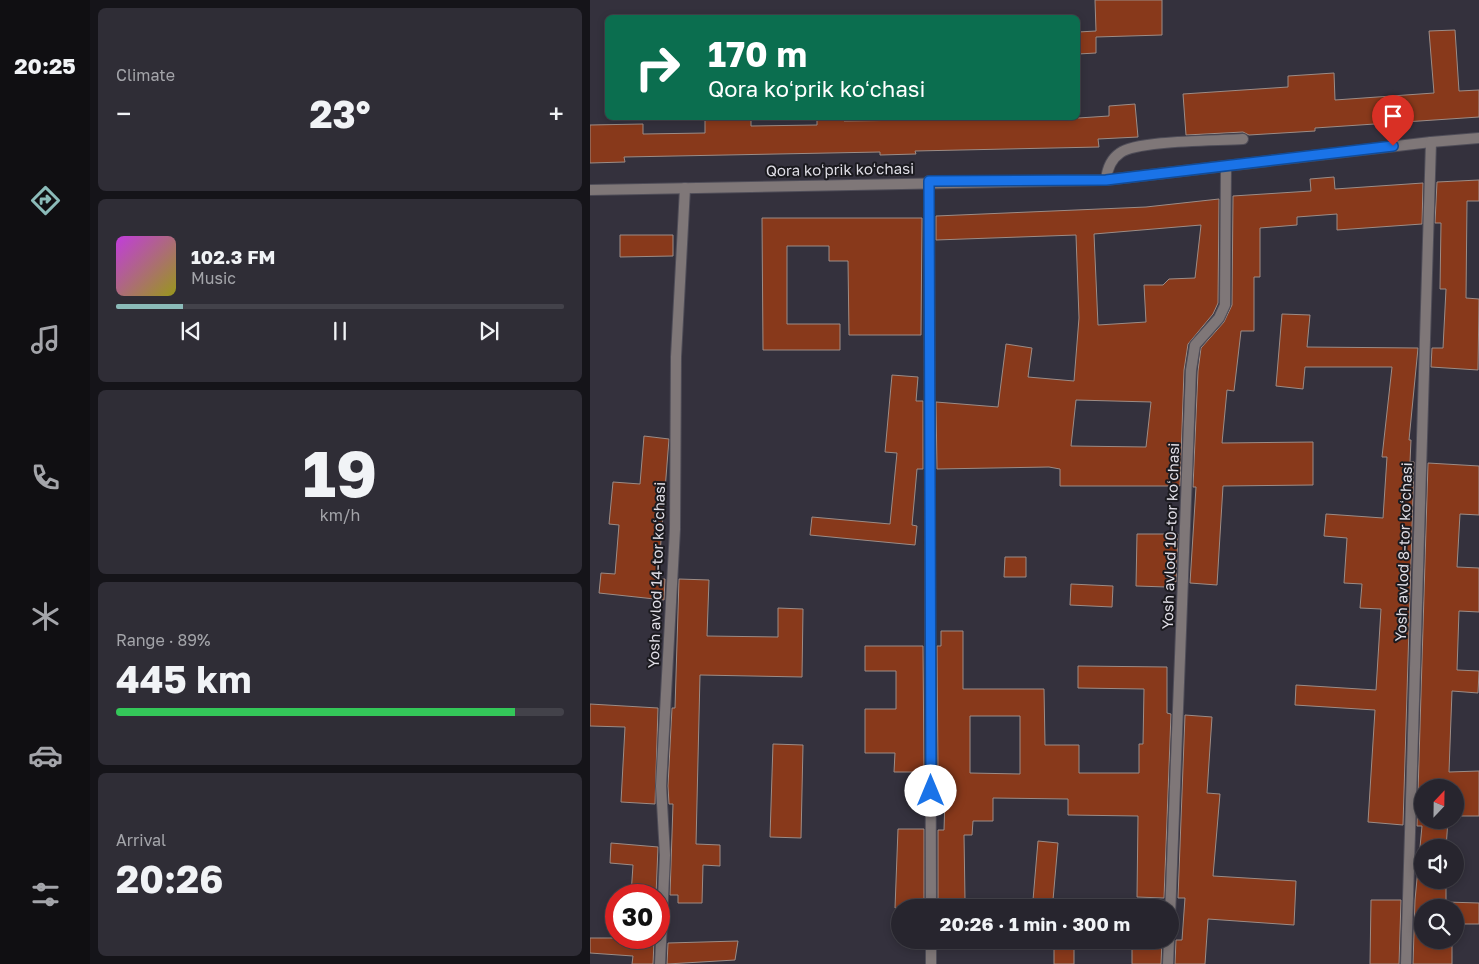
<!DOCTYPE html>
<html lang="en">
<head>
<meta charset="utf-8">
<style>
	body { margin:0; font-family:"Golos Text",sans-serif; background:#2f2d36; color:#f1f3f6; height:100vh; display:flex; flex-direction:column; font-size:19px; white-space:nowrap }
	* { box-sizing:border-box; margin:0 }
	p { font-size:16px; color:#a4a5aa }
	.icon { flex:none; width:28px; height:28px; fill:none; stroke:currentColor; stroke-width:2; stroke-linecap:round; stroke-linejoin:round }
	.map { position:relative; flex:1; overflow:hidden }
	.side { display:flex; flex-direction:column; gap:8px; padding:8px; background:#151419; width:500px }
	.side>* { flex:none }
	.guide { position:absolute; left:15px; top:15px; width:475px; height:105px; border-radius:8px; box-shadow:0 2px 8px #0003,0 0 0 1px #43424a; background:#0b6e4f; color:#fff; overflow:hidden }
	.needle { width:32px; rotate:22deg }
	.buttons { position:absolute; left:824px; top:779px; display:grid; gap:10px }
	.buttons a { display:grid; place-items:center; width:50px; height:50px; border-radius:50%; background:#27252e; box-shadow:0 2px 8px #0003,0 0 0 1px #43424a; font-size:25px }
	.speed { position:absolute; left:15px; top:884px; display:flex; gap:10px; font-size:25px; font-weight:700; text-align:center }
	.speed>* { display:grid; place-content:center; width:65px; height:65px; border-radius:50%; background:#27252e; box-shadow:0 2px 8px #0003,0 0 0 1px #43424a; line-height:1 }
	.speed .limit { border:8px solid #d22; background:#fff; color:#111 }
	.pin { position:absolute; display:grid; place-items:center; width:42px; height:42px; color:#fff; margin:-51px -21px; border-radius:50% 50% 50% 0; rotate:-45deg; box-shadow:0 0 5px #0007 }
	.pin .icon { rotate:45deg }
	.me { position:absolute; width:55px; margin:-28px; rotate:0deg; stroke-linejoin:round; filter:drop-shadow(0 0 4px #0008) }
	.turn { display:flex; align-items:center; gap:18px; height:105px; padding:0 20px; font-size:22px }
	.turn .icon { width:65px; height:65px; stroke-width:2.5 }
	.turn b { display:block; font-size:35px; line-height:42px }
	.big { font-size:38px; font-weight:700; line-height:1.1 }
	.side .tile { flex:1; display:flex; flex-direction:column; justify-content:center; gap:8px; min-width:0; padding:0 18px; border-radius:8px; background:#2f2d36 }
	.side .dial { align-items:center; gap:0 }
	.dial b { font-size:65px; line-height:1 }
	.song { display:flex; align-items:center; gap:15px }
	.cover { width:60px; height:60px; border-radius:8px; background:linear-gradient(135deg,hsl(290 70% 55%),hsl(60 70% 35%)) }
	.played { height:5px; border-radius:2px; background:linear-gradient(90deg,#8bbbb9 15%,#43424a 15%) }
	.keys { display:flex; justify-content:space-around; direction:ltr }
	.heat { display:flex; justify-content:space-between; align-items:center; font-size:28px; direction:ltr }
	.charge { height:8px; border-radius:4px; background:linear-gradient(90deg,#34c759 89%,#43424a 0) }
	.trip { position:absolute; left:301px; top:899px; width:288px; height:50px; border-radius:25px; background:#27252e; box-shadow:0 2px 8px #0003,0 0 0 1px #43424a; font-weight:700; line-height:50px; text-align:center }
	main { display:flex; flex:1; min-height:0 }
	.dock { display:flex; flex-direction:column; width:90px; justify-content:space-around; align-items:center; background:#100f12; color:#a4a5aa }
	.dock .icon { width:35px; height:35px }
	.dock .current { color:#8bbbb9 }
	.dock b { font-size:22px; color:#f1f3f6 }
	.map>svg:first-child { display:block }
	.building { fill:#88391b; stroke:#9c8c86; fill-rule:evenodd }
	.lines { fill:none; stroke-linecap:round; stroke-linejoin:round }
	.service-casing { stroke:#4f4d58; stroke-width:12 }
	.minor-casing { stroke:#4f4d58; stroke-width:12 }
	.service { stroke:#7f7778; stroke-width:10 }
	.minor { stroke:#7f7778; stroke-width:10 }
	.route-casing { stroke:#114b97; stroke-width:12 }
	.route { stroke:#1a73e8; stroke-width:9 }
	.labels { text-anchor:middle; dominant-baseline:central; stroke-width:4; stroke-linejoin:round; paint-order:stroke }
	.street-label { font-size:15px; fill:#dfdde5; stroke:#1b1a1f }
</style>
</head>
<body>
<main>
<nav class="dock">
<b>20:25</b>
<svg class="icon current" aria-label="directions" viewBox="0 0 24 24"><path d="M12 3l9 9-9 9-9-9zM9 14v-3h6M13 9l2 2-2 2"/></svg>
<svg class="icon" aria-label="music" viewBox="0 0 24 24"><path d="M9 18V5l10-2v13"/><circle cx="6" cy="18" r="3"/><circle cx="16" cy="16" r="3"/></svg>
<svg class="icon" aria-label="phone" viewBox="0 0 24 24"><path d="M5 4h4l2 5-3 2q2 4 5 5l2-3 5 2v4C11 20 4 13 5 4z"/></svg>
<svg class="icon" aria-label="climate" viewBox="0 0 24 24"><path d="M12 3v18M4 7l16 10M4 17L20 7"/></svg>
<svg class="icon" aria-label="car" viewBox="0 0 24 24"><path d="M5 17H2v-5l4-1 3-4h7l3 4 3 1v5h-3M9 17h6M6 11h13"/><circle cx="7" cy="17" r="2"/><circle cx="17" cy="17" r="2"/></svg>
<svg class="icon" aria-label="filters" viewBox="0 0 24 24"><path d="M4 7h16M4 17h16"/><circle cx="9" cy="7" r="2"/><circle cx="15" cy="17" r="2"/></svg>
</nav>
<section class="side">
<div class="tile"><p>Climate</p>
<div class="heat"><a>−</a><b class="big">23°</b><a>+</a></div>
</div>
<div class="tile">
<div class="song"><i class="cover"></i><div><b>102.3 FM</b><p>Music</p></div></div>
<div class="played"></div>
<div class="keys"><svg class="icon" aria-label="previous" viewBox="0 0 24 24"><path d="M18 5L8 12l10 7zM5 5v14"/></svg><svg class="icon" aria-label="pause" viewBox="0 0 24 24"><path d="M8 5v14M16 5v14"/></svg><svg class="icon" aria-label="next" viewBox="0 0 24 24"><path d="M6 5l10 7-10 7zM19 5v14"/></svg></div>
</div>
<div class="tile dial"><b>19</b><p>km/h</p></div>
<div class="tile"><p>Range · 89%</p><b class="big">445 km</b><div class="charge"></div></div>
<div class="tile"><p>Arrival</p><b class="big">20:26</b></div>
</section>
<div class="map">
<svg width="889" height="964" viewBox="0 0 889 964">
	<rect width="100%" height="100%" fill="#34313d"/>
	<g class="building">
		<polygon points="505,0 572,0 572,35 506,37 506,53 488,54 488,32 506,31"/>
		<polygon points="865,30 869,91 889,90 889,117 725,128 725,131 659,135 653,132 596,135 593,94 698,87 698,76 744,73 745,100 844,93 839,31"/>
		<polygon points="545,104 548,137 508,139 509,147 325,151 326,154 290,155 290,152 34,157 35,162 0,163 0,125 53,124 53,134 115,133 115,118 161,118 161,126 227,125 227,118 254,118 254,121 330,120 330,118 488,118 519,116 519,106"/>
		<polygon points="744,177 745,189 833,183 832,224 747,230 747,214 707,217 707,225 670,228 670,277 664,277 664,331 651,331 644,391 637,390 632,443 723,442 723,485 633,486 627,585 600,583 606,487 603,487 608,371 611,348 634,322 642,305 643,196 721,191 720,179"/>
		<polygon points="889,180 889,201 877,201 876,298 889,299 888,370 841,367 842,348 853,348 856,289 850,289 851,223 845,223 847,182"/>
		<path d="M 629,199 L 628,303 L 623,314 L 598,344 L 594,370 L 590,486 L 470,486 L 470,469 L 459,467 L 347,469 L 346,402 L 408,407 L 416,344 L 442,348 L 438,377 L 484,381 L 489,318 L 486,235 L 346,240 L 346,216 L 556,207 ZM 611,225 L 605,278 L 579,279 L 573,285 L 554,285 L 556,322 L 508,325 L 504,234 ZM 486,400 L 561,402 L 556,447 L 481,446 Z"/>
		<polygon points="172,218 332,218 331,335 259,335 258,261 239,261 239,246 197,246 197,324 250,324 250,350 173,350"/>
		<polygon points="30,235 83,235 83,256 30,257"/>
		<polygon points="692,314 720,315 717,347 828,348 819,440 821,440 820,462 824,462 813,825 778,822 785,710 705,705 706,685 786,690 791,609 770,608 772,584 754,583 757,538 734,536 736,514 793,518 797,457 792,457 802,367 715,367 713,389 686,386"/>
		<polygon points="302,375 328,377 326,401 333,401 333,469 327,469 322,525 327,526 325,545 220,535 222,517 300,524 307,453 295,452"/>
		<polygon points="54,436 79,439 68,579 75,579 74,600 9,593 11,573 25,574 29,525 19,524 23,482 50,484"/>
		<polygon points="838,463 889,466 889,515 870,514 867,567 889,568 889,612 869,611 867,670 889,671 888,693 862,691 859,772 889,771 889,816 865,816 865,788 832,788 832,820 858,820 856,848 832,848 832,880 856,880 856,902 889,903 889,924 865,924 865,908 832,908 832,940 862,940 862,964 823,964 825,900 832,826 827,826"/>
		<polygon points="547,534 588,534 586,582 577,582 577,587 546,586"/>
		<polygon points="415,557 436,557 436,577 414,577"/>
		<polygon points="89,579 119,580 117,636 188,637 188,608 213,609 212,677 110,675 106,844 130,845 130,866 113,865 112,903 88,903 88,895 80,895 83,804 79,804 78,786 82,708 85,708"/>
		<polygon points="481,584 523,586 522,607 480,605"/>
		<path d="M 351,631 L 373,631 L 373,689 L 454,689 L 455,745 L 489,745 L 489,773 L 549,773 L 549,744 L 553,744 L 554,689 L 488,688 L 488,666 L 577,667 L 577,713 L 581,714 L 574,898 L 547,897 L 548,816 L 478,815 L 478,799 L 403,798 L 403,821 L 383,821 L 382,835 L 374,835 L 375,900 L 348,901 L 348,830 L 354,830 L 355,798 L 355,772 L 348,772 L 347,646 L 351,646 ZM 380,716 L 430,716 L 430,774 L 380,773 Z"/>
		<polygon points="275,646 333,646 334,772 304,772 305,753 275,753 275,709 306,709 306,671 275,671"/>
		<polygon points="0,704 68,708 65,804 31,802 35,727 0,726"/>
		<polygon points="595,715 622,717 617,793 630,794 623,876 706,881 704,925 618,919 615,964 585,964 586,940 592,940 595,898 588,898"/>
		<polygon points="183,744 213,745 211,838 180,837"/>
		<polygon points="308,829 334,829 334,901 332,901 332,908 305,908"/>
		<polygon points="448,841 468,843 463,900 443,900"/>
		<polygon points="21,843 68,847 66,895 41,895 43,865 20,863"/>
		<polygon points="781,900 811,900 809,964 780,964"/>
		<polygon points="0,938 59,938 58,940 64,941 63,964 42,964 43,956 0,953"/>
		<rect x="464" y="940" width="20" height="24"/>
		<polygon points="542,940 572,940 571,964 542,964"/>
		<polygon points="148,941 145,960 77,964 78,943"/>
	</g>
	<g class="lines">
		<defs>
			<path id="service" d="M 516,180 C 517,170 521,159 530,153 C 547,140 628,141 653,139"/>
			<g id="minor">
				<polyline points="339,181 341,908"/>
				<polyline points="0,190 516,180 841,142 889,138"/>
				<polyline points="580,917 601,370 605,345 629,318 635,305 636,166"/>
				<polyline points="341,940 341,964"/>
				<polyline points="70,964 75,855 71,786 85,529 86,357 95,188"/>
				<polyline points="578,964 579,940"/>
				<polyline points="816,964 841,142"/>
			</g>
		</defs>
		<use href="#service" class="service-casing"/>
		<use href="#minor" class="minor-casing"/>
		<use href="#service" class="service"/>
		<use href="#minor" class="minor"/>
	</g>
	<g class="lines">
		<defs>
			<polyline id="route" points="341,791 339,181 516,180 803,146"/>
		</defs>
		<use href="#route" class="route-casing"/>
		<use href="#route" class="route"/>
	</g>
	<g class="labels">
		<g class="street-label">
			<text transform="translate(250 169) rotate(-1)">Qora koʻprik koʻchasi</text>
			<text transform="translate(580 536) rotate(-88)">Yosh avlod 10-tor koʻchasi</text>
			<text transform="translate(813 552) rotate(-88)">Yosh avlod 8-tor koʻchasi</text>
			<text transform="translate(66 575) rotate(-88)">Yosh avlod 14-tor koʻchasi</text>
		</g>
	</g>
</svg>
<div class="buttons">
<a><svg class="needle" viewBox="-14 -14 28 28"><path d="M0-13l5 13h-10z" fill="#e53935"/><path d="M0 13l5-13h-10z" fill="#a4a5aa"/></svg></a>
<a><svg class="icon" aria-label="sound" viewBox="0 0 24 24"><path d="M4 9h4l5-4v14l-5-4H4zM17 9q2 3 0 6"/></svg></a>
<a><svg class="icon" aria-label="search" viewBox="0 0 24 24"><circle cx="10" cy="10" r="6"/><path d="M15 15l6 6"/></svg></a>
</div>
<div class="speed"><div class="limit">30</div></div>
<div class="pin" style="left:803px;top:146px;background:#d93025"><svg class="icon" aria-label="arrive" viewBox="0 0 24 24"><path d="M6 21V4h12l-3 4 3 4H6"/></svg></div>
<svg class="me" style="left:341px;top:791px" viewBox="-20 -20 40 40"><circle r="19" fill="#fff"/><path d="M0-13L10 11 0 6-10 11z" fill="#1a73e8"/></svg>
<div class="trip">20:26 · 1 min · 300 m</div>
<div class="guide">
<div class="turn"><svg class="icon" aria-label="right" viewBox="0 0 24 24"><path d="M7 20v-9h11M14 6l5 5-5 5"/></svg><div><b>170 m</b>Qora koʻprik koʻchasi</div></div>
</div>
</div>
</main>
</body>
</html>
